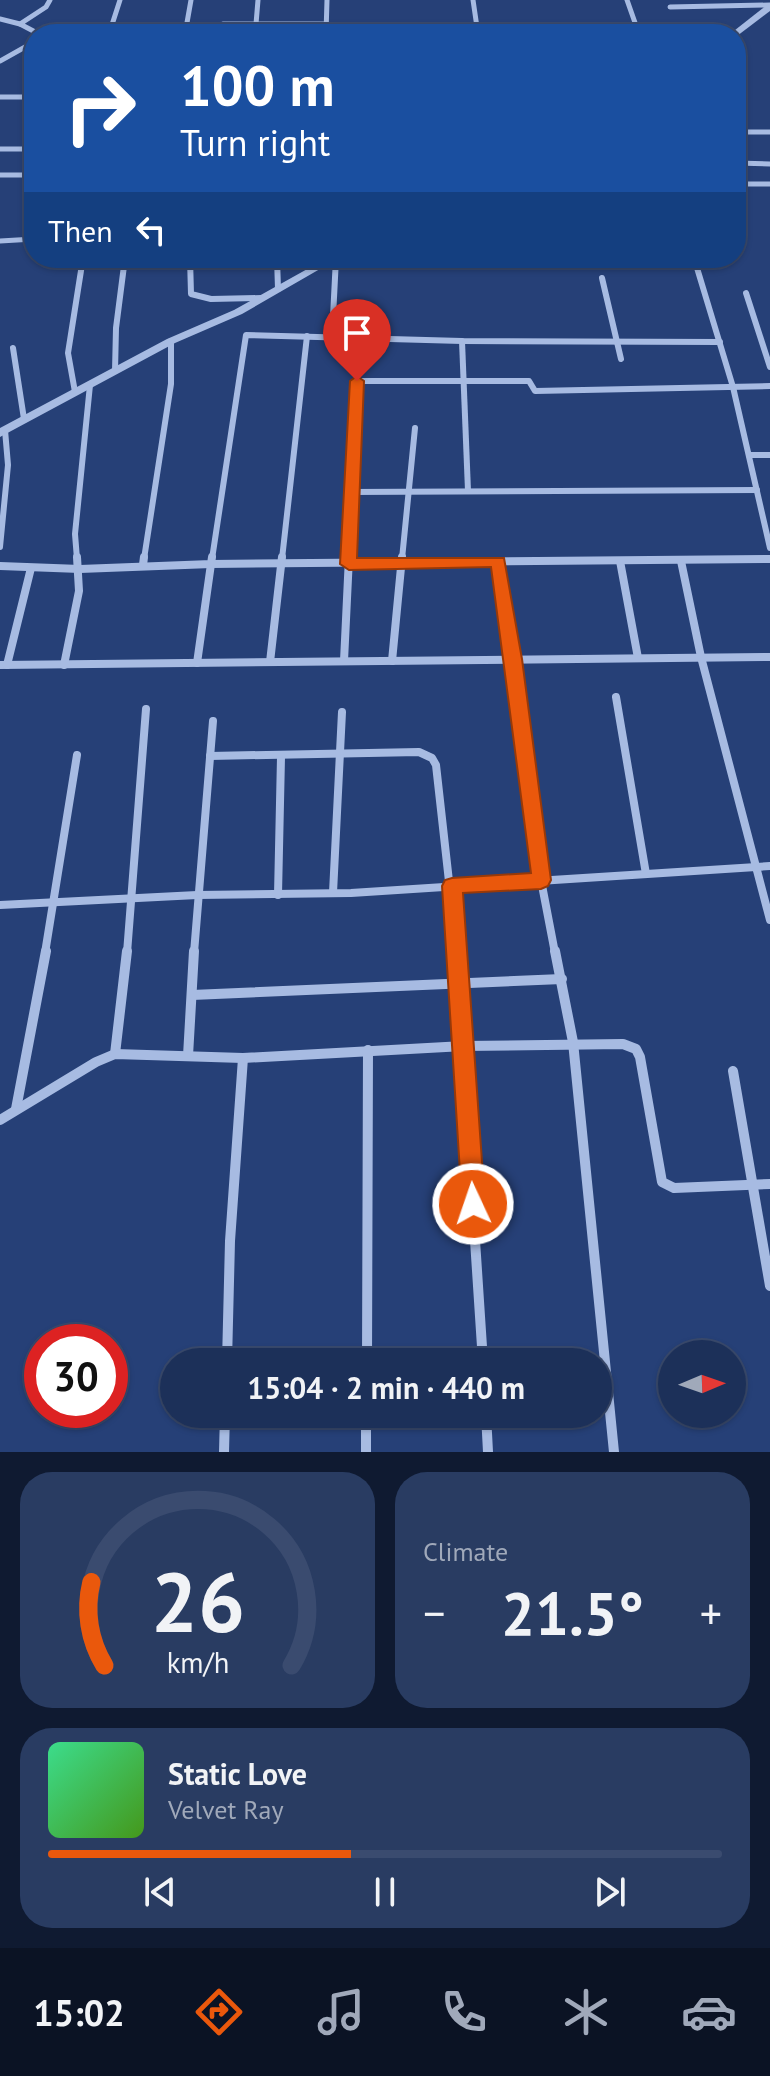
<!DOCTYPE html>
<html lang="en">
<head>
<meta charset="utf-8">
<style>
	body { margin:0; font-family:"PT Sans",sans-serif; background:#293c62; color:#f1f3f6; height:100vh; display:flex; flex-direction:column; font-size:30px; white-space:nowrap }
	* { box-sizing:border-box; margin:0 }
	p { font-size:26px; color:#a0a9ba }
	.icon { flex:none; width:44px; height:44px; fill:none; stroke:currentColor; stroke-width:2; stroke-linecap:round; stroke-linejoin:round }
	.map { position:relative; height:1452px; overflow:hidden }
	.sheet { display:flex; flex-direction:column; gap:20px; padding:20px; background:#0f1a31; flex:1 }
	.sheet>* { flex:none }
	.hud { position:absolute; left:24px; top:24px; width:722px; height:244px; border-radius:32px; box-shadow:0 2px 6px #0004,0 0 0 2px #3a4b6f; background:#1a4fa0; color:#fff; overflow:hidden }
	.needle { width:52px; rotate:88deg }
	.controls { position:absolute; left:658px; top:1340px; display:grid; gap:16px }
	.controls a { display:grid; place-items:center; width:88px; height:88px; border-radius:50%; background:#1c3059; box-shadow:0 2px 6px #0004,0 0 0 2px #3a4b6f; font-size:40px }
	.speed { position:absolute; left:24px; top:1324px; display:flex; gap:16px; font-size:40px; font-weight:700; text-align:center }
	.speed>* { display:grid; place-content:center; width:104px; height:104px; border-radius:50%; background:#1c3059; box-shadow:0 2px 6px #0004,0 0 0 2px #3a4b6f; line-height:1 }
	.speed .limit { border:12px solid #d22; background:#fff; color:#111 }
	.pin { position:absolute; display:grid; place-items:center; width:68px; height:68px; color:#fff; margin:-82px -34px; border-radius:50% 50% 50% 0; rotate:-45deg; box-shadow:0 0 8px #0007 }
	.pin .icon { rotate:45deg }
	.me { position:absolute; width:88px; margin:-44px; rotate:357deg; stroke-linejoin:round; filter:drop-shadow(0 0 6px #0008) }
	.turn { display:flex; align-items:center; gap:28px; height:168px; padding:0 24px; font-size:36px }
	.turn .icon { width:104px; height:104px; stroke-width:2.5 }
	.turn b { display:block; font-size:56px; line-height:68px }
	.then { display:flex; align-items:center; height:76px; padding:0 24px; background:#0003; gap:16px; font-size:30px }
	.big { font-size:60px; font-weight:700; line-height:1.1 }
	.sheet .tile { flex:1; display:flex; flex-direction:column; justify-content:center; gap:12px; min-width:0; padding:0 28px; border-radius:32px; background:#293c62 }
	.sheet .dial { align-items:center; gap:0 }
	.dial svg { height:208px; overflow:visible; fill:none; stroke:#3a4b6f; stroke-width:7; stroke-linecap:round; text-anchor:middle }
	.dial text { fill:#f1f3f6; stroke:none }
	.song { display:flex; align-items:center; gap:24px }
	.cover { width:96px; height:96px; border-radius:12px; background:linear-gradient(135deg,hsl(150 70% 55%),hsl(100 70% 35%)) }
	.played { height:8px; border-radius:4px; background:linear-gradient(90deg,#ea580c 45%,#3a4b6f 45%) }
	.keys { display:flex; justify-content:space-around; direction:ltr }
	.heat { display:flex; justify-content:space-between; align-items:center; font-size:44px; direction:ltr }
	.sheet .tiles { flex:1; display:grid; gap:20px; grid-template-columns:1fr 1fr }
	.tile:last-child { grid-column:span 2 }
	.trip { position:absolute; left:160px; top:1348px; width:452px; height:80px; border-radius:40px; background:#1c3059; box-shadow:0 2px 6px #0004,0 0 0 2px #3a4b6f; font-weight:700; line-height:80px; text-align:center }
	.dock { display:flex; height:128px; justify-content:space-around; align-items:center; background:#0b1324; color:#a0a9ba }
	.dock .icon { width:56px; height:56px }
	.dock .on { color:#ea580c }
	.dock b { font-size:36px; color:#f1f3f6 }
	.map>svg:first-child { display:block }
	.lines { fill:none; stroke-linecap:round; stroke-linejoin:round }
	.minor-far3 { stroke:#a7bbe2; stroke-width:5 }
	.minor-far2 { stroke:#a7bbe2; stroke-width:6 }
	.minor-far1 { stroke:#a7bbe2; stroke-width:8 }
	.minor { stroke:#a7bbe2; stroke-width:10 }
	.tertiary { fill:#a7bbe2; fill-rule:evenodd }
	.route { fill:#ea580c; stroke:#983908; stroke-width:2 }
</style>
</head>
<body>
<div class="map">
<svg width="770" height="1452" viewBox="0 0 770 1452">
	<rect width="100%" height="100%" fill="#264077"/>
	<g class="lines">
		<g class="minor-far3">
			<polyline points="473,0 478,34"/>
			<polyline points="627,0 639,34"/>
			<polyline points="670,7 770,5"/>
			<polyline points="0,19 20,24"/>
			<polyline points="223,24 326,24"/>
			<polyline points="256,24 258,0"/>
			<polyline points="39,34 20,24 46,7 50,0"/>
			<polyline points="109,34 120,0"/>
			<polyline points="185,34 191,0"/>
			<polyline points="326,34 327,0"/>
			<polyline points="0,61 34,42"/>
			<polyline points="0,97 34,97"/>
			<polyline points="736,132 770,132"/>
			<polyline points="0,149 34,149"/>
			<polyline points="736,163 770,164"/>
			<polyline points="0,175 34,175"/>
			<polyline points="736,184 770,184"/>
			<polyline points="0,241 34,239"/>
		</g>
		<g class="minor-far2">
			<polyline points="190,258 191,294 211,299 262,298"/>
			<polyline points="277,258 278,289"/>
			<polyline points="694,258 733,387 770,548"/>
			<polyline points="602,278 621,359"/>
			<polyline points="746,293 770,367"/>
			<polyline points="332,337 336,258"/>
			<polyline points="462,341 468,491"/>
			<polyline points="13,348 24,419"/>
			<polyline points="115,371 116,328 125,258"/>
			<polyline points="357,381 529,381 535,391 770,386"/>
			<polyline points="75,392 68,353 83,258"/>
			<polyline points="749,455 770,455"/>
			<polyline points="350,492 757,490"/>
			<polyline points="0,547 8,465 5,430"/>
			<polyline points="77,559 75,534 90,385"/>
			<polyline points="144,559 171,384 171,341"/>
			<polyline points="212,559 246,335 462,341 720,342"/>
			<polyline points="282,559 307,336"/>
			<polyline points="349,559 359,337"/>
			<polyline points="402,559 415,428"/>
		</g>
		<g class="minor-far1">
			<polyline points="620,561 638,658"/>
			<polyline points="681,561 701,657 770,920"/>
			<polyline points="498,562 541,880 555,953"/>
			<polyline points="143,565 144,557"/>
			<polyline points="0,566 80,569 211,564 212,557"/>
			<polyline points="344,661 349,557"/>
			<polyline points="392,661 402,557"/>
			<polyline points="270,662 282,557"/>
			<polyline points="197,663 211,564 770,559"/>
			<polyline points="0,665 770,657"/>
			<polyline points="7,665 31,568"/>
			<polyline points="64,665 79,591 77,557"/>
			<polyline points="616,697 646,874"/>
			<polyline points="210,756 419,752 432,758 436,765 457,953"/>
			<polyline points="333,893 342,712"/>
			<polyline points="278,895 281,757"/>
			<polyline points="0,905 197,895 351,893 770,866"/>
			<polyline points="45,953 77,755"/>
			<polyline points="127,953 146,709"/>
			<polyline points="194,953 213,721"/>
		</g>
		<g class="minor">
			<polyline points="456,951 483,1362"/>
			<polyline points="555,951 573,1042 614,1452"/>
			<polyline points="192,995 562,979"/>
			<polyline points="115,1054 127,951"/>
			<polyline points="188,1056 194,951"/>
			<polyline points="733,1071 770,1286"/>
			<polyline points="16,1109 46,951"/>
			<polyline points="0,1120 96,1062 115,1054 243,1058 464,1046 623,1044 636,1049 640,1057 662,1182 674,1188 770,1184"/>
			<polyline points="227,1362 230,1241 243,1058"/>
			<polyline points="367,1362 368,1050"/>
			<polyline points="366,1414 366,1452"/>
			<polyline points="486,1414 488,1452"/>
			<polyline points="224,1452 225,1414"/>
		</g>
		<g class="tertiary">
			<polygon points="767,5 770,5 770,11 737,36 730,34"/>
			<polygon points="327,258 339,258 242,314 175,343 0,437 0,428 167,339 234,310"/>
		</g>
	</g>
	<polygon class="route" points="357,376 364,381 357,558 504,558 522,659 551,880 548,886 541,889 463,893 485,1204 482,1212 473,1215 465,1212 462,1204 442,886 445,880 452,878 531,873 491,567 349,570 340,564 350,381"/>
</svg>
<div class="controls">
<a><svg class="needle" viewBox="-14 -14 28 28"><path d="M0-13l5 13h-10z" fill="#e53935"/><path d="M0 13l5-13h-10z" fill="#a0a9ba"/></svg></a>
</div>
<div class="speed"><div class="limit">30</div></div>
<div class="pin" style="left:357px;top:381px;background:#d93025"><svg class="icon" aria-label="arrive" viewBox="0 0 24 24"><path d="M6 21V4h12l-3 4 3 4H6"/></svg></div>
<svg class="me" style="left:473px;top:1204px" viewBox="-20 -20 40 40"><circle r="17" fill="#ea580c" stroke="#fff" stroke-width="3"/><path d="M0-11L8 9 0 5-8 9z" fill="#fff"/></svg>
<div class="trip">15:04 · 2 min · 440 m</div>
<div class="hud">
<div class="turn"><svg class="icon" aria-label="right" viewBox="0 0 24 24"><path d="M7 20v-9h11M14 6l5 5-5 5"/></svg><div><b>100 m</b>Turn right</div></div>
<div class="then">Then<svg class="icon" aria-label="left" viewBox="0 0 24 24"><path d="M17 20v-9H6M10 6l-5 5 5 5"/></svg></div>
</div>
</div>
<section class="sheet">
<div class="tiles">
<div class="tile dial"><svg viewBox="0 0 100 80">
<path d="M14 69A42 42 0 1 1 86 69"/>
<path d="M14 69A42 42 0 0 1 9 37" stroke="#ea580c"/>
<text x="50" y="56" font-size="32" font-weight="700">26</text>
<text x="50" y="72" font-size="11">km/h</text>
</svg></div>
<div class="tile"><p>Climate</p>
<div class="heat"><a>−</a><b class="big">21.5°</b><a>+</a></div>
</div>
<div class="tile">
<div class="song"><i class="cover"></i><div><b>Static Love</b><p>Velvet Ray</p></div></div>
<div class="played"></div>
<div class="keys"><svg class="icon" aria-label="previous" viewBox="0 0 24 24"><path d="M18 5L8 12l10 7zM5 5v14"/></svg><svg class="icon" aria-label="pause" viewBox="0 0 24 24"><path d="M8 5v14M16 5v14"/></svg><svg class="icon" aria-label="next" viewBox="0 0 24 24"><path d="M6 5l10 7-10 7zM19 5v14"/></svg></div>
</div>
</div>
</section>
<nav class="dock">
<b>15:02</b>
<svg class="icon on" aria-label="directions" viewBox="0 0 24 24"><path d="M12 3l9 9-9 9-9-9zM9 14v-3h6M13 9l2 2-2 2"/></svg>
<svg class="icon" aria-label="music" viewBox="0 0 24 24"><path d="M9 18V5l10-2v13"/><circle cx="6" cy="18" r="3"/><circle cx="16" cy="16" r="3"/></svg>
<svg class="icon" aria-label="phone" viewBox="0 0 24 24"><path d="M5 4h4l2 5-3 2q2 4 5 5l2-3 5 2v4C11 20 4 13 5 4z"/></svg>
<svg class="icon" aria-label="climate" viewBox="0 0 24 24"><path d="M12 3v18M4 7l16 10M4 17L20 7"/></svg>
<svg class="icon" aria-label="car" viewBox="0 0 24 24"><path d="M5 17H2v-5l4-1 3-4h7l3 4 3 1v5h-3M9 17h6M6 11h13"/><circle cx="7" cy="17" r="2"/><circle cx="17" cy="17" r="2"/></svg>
</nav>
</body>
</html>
